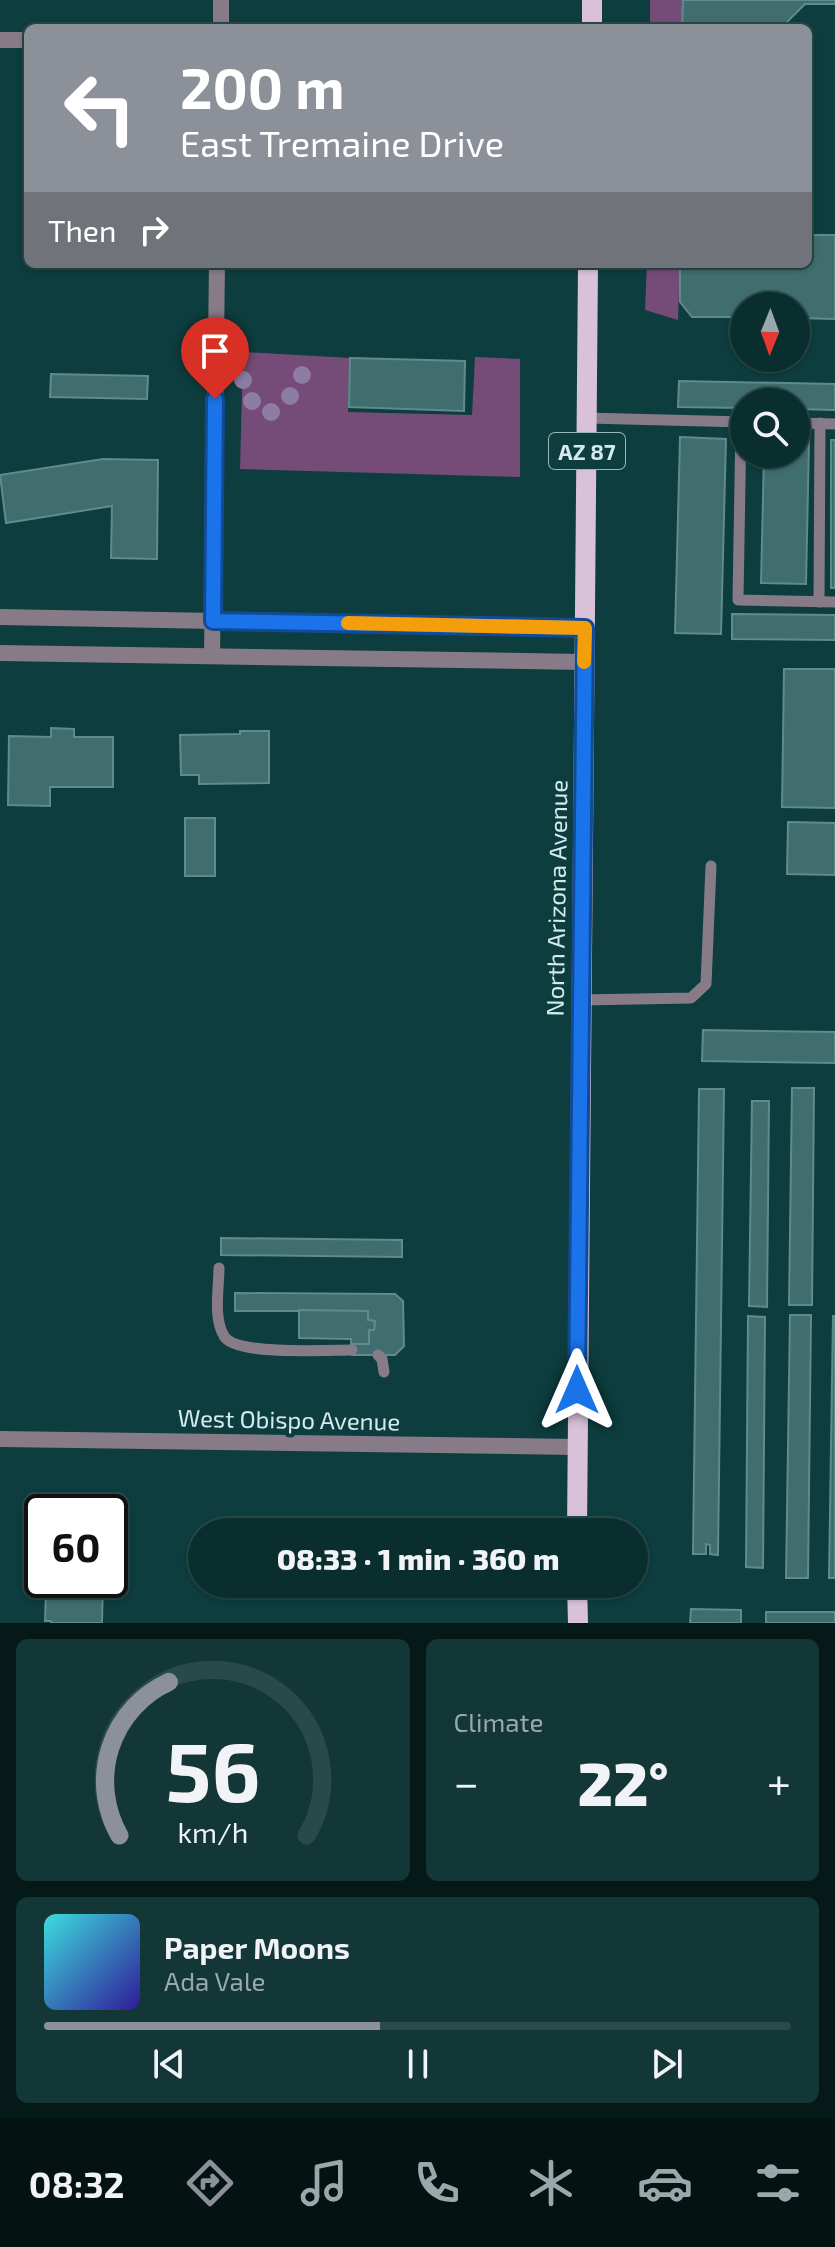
<!DOCTYPE html>
<html lang="en">
<head>
<meta charset="utf-8">
<style>
	body { margin:0; font-family:"Exo 2",sans-serif; background:#133636; color:#f1f3f6; height:100vh; display:flex; flex-direction:column; font-size:30px; white-space:nowrap }
	* { box-sizing:border-box; margin:0 }
	p { font-size:26px; color:#99a8aa }
	.icon { flex:none; width:44px; height:44px; fill:none; stroke:currentColor; stroke-width:2; stroke-linecap:round; stroke-linejoin:round }
	.map { position:relative; height:1623px; overflow:hidden }
	.details { display:flex; flex-direction:column; gap:16px; padding:16px; background:#061919; flex:1 }
	.details>* { flex:none }
	.hud { position:absolute; left:24px; top:24px; width:788px; height:244px; border-radius:12px; box-shadow:0 2px 6px #0004,0 0 0 2px #2a4a4a; background:#8c9099; color:#fff; overflow:hidden }
	.needle { width:52px; rotate:181deg }
	.fabs { position:absolute; left:730px; top:292px; display:grid; gap:16px }
	.fabs a { display:grid; place-items:center; width:80px; height:80px; border-radius:50%; background:#0a2e2e; box-shadow:0 2px 6px #0004,0 0 0 2px #2a4a4a; font-size:40px }
	.speed { position:absolute; left:24px; top:1494px; display:flex; gap:16px; font-size:40px; font-weight:700; text-align:center }
	.speed>* { display:grid; place-content:center; width:104px; height:104px; border-radius:50%; background:#0a2e2e; box-shadow:0 2px 6px #0004,0 0 0 2px #2a4a4a; line-height:1 }
	.speed .limit { border:4px solid #111; border-radius:12px; background:#fff; color:#111 }
	.pin { position:absolute; display:grid; place-items:center; width:68px; height:68px; color:#fff; margin:-82px -34px; border-radius:50% 50% 50% 0; rotate:-45deg; box-shadow:0 0 8px #0007 }
	.pin .icon { rotate:45deg }
	.me { position:absolute; width:88px; margin:-44px; rotate:0deg; stroke-linejoin:round; filter:drop-shadow(0 0 6px #0008) }
	.turn { display:flex; align-items:center; gap:28px; height:168px; padding:0 24px; font-size:36px }
	.turn .icon { width:104px; height:104px; stroke-width:2.5 }
	.turn b { display:block; font-size:56px; line-height:68px }
	.then { display:flex; align-items:center; height:76px; padding:0 24px; background:#0003; gap:16px; font-size:30px }
	.big { font-size:60px; font-weight:800; line-height:1.1 }
	.details .widget { flex:1; display:flex; flex-direction:column; justify-content:center; gap:12px; min-width:0; padding:0 28px; border-radius:12px; background:#133636 }
	.details .dial { align-items:center; gap:0 }
	.dial svg { height:208px; overflow:visible; fill:none; stroke:#2a4a4a; stroke-width:7; stroke-linecap:round; text-anchor:middle }
	.dial text { fill:#f1f3f6; stroke:none }
	.song { display:flex; align-items:center; gap:24px }
	.cover { width:96px; height:96px; border-radius:12px; background:linear-gradient(135deg,hsl(180 70% 55%),hsl(250 70% 35%)) }
	.played { height:8px; border-radius:4px; background:linear-gradient(90deg,#8c9099 45%,#2a4a4a 45%) }
	.keys { display:flex; justify-content:space-around; direction:ltr }
	.heat { display:flex; justify-content:space-between; align-items:center; font-size:44px; direction:ltr }
	.details .tiles { flex:1; display:grid; gap:16px; grid-template-columns:1fr 1fr }
	.widget:last-child { grid-column:span 2 }
	.trip { position:absolute; left:188px; top:1518px; width:460px; height:80px; border-radius:40px; background:#0a2e2e; box-shadow:0 2px 6px #0004,0 0 0 2px #2a4a4a; font-weight:800; line-height:80px; text-align:center }
	.tabs { display:flex; height:128px; justify-content:space-around; align-items:center; background:#041212; color:#99a8aa }
	.tabs .icon { width:56px; height:56px }
	.tabs .selected { color:#8c9099 }
	.tabs b { font-size:36px; color:#f1f3f6 }
	.map>svg:first-child { display:block }
	.green { fill:#754b77 }
	.building { fill:#406d6d; stroke:#5e8c8c; stroke-width:2 }
	.lines { fill:none; stroke-linecap:round; stroke-linejoin:round }
	.lane { stroke:#877b87; stroke-width:11 }
	.street { stroke:#877b87; stroke-width:16 }
	.primary { stroke:#d8c1d9; stroke-width:20 }
	.tree { fill:#8d7da5 }
	.route-casing { stroke:#114b97; stroke-width:20 }
	.route { stroke:#1a73e8; stroke-width:14 }
	.slow { stroke:#f59e0b; stroke-width:14 }
	.labels { text-anchor:middle; dominant-baseline:central; stroke-width:8; stroke-linejoin:round; paint-order:stroke }
	.shield { fill:#0d3d3e; stroke:#98b7b7; stroke-width:2 }
	.shield-label { font-size:22px; font-weight:bold; fill:#d4ebeb }
	.street-label { font-size:24px; fill:#d4ebeb; stroke:#0d3d3e }
</style>
</head>
<body>
<div class="map">
<svg width="835" height="1623" viewBox="0 0 835 1623">
	<rect width="100%" height="100%" fill="#0d3d3e"/>
	<g class="green">
		<polygon points="650,0 683,0 682,28 650,28"/>
		<polygon points="647,264 680,264 678,320 645,310"/>
		<polygon points="243,352 350,358 348,412 472,415 475,357 520,359 520,477 240,469"/>
	</g>
	<g class="building">
		<polygon points="683,0 835,0 835,4 805,4 784,25 784,28 682,28"/>
		<polygon points="808,235 835,235 835,319 796,318 796,306 744,306 744,317 692,317 680,302 680,264 808,264"/>
		<polygon points="350,358 465,361 464,411 349,407"/>
		<polygon points="51,374 148,376 147,399 50,397"/>
		<polygon points="679,381 835,384 835,410 796,409 796,402 744,402 744,408 678,407"/>
		<polygon points="680,437 726,439 721,634 675,633"/>
		<polygon points="796,440 809,440 806,584 761,583 764,454 796,454"/>
		<rect x="831" y="440" width="4" height="148"/>
		<polygon points="103,459 158,460 157,559 111,558 112,506 6,523 0,475"/>
		<polygon points="732,614 835,615 835,640 732,639"/>
		<polygon points="784,669 835,669 835,808 782,807"/>
		<polygon points="51,728 74,729 74,737 113,737 113,787 50,787 50,806 8,805 9,736 51,737"/>
		<polygon points="240,731 269,731 269,783 199,784 199,775 181,775 180,735 240,734"/>
		<rect x="185" y="818" width="30" height="58"/>
		<polygon points="788,822 835,823 835,875 787,874"/>
		<polygon points="703,1030 835,1032 835,1063 702,1061"/>
		<polygon points="792,1088 814,1088 812,1305 789,1305"/>
		<polygon points="699,1089 724,1089 718,1555 710,1554 710,1545 706,1544 706,1554 693,1554"/>
		<polygon points="752,1101 769,1101 767,1307 749,1306"/>
		<polygon points="221,1238 402,1240 402,1257 221,1255"/>
		<polygon points="235,1293 395,1294 403,1301 404,1346 395,1355 352,1355 351,1344 369,1344 369,1330 374,1330 375,1321 368,1320 368,1311 235,1311"/>
		<polygon points="299,1310 368,1311 368,1320 375,1321 374,1330 369,1330 369,1344 351,1344 351,1339 299,1338"/>
		<polygon points="790,1315 811,1315 808,1578 786,1578"/>
		<polygon points="748,1316 765,1317 763,1568 746,1567"/>
		<polygon points="833,1316 835,1316 835,1578 829,1578"/>
		<polygon points="52,1580 103,1580 102,1623 51,1623 51,1621 45,1621 46,1591 51,1591"/>
		<polygon points="691,1609 741,1610 741,1623 690,1623"/>
		<rect x="766" y="1612" width="69" height="11"/>
	</g>
	<g class="lines">
		<g class="lane">
			<polyline points="587,418 744,422"/>
			<polyline points="741,422 738,600 835,602"/>
			<polyline points="796,423 835,424"/>
			<polyline points="819,602 820,423"/>
			<polyline points="581,1000 691,998 706,984 711,866"/>
			<path d="M 219,1268 C 219,1288 213,1318 224,1336 C 235,1356 327,1350 352,1350"/>
			<polyline points="378,1355 382,1359 384,1372"/>
		</g>
		<g class="street">
			<polyline points="221,28 221,0"/>
			<polyline points="0,40 28,40"/>
			<polyline points="0,617 585,628"/>
			<polyline points="0,653 584,662"/>
			<polyline points="212,656 217,264"/>
			<polyline points="0,1439 577,1447"/>
		</g>
		<g class="primary">
			<polyline points="592,28 592,0"/>
			<polyline points="577,1532 588,264"/>
			<polyline points="577,1584 578,1623"/>
		</g>
	</g>
	<g class="tree">
		<circle cx="302" cy="375" r="9"/>
		<circle cx="243" cy="380" r="9"/>
		<circle cx="290" cy="396" r="9"/>
		<circle cx="252" cy="401" r="9"/>
		<circle cx="271" cy="412" r="9"/>
	</g>
	<g class="lines">
		<defs>
			<polyline id="route" points="215,399 213,621 585,628 577,1390"/>
		</defs>
		<use href="#route" class="route-casing"/>
		<use href="#route" class="route"/>
		<polyline class="slow" points="348,623 585,628 584,662"/>
	</g>
	<g class="labels">
		<rect class="shield" x="549" y="433" width="76" height="36" rx="6"/>
		<g class="shield-label">
			<text x="587" y="451">AZ 87</text>
		</g>
		<g class="street-label">
			<text transform="translate(556 898) rotate(-89)">North Arizona Avenue</text>
			<text transform="translate(289 1419) rotate(1)">West Obispo Avenue</text>
		</g>
	</g>
</svg>
<div class="fabs">
<a><svg class="needle" viewBox="-14 -14 28 28"><path d="M0-13l5 13h-10z" fill="#e53935"/><path d="M0 13l5-13h-10z" fill="#99a8aa"/></svg></a>
<a><svg class="icon" aria-label="search" viewBox="0 0 24 24"><circle cx="10" cy="10" r="6"/><path d="M15 15l6 6"/></svg></a>
</div>
<div class="speed"><div class="limit">60</div></div>
<div class="pin" style="left:215px;top:399px;background:#d93025"><svg class="icon" aria-label="arrive" viewBox="0 0 24 24"><path d="M6 21V4h12l-3 4 3 4H6"/></svg></div>
<svg class="me" style="left:577px;top:1390px" viewBox="-20 -20 40 40"><path d="M0-17L14 15 0 8-14 15z" fill="#1a73e8" stroke="#fff" stroke-width="4"/></svg>
<div class="trip">08:33 · 1 min · 360 m</div>
<div class="hud">
<div class="turn"><svg class="icon" aria-label="left" viewBox="0 0 24 24"><path d="M17 20v-9H6M10 6l-5 5 5 5"/></svg><div><b>200 m</b>East Tremaine Drive</div></div>
<div class="then">Then<svg class="icon" aria-label="right" viewBox="0 0 24 24"><path d="M7 20v-9h11M14 6l5 5-5 5"/></svg></div>
</div>
</div>
<section class="details">
<div class="tiles">
<div class="widget dial"><svg viewBox="0 0 100 80">
<path d="M14 69A42 42 0 1 1 86 69"/>
<path d="M14 69A42 42 0 0 1 33 10" stroke="#8c9099"/>
<text x="50" y="56" font-size="32" font-weight="700">56</text>
<text x="50" y="72" font-size="11">km/h</text>
</svg></div>
<div class="widget"><p>Climate</p>
<div class="heat"><a>−</a><b class="big">22°</b><a>+</a></div>
</div>
<div class="widget">
<div class="song"><i class="cover"></i><div><b>Paper Moons</b><p>Ada Vale</p></div></div>
<div class="played"></div>
<div class="keys"><svg class="icon" aria-label="previous" viewBox="0 0 24 24"><path d="M18 5L8 12l10 7zM5 5v14"/></svg><svg class="icon" aria-label="pause" viewBox="0 0 24 24"><path d="M8 5v14M16 5v14"/></svg><svg class="icon" aria-label="next" viewBox="0 0 24 24"><path d="M6 5l10 7-10 7zM19 5v14"/></svg></div>
</div>
</div>
</section>
<nav class="tabs">
<b>08:32</b>
<svg class="icon selected" aria-label="directions" viewBox="0 0 24 24"><path d="M12 3l9 9-9 9-9-9zM9 14v-3h6M13 9l2 2-2 2"/></svg>
<svg class="icon" aria-label="music" viewBox="0 0 24 24"><path d="M9 18V5l10-2v13"/><circle cx="6" cy="18" r="3"/><circle cx="16" cy="16" r="3"/></svg>
<svg class="icon" aria-label="phone" viewBox="0 0 24 24"><path d="M5 4h4l2 5-3 2q2 4 5 5l2-3 5 2v4C11 20 4 13 5 4z"/></svg>
<svg class="icon" aria-label="climate" viewBox="0 0 24 24"><path d="M12 3v18M4 7l16 10M4 17L20 7"/></svg>
<svg class="icon" aria-label="car" viewBox="0 0 24 24"><path d="M5 17H2v-5l4-1 3-4h7l3 4 3 1v5h-3M9 17h6M6 11h13"/><circle cx="7" cy="17" r="2"/><circle cx="17" cy="17" r="2"/></svg>
<svg class="icon" aria-label="filters" viewBox="0 0 24 24"><path d="M4 7h16M4 17h16"/><circle cx="9" cy="7" r="2"/><circle cx="15" cy="17" r="2"/></svg>
</nav>
</body>
</html>
